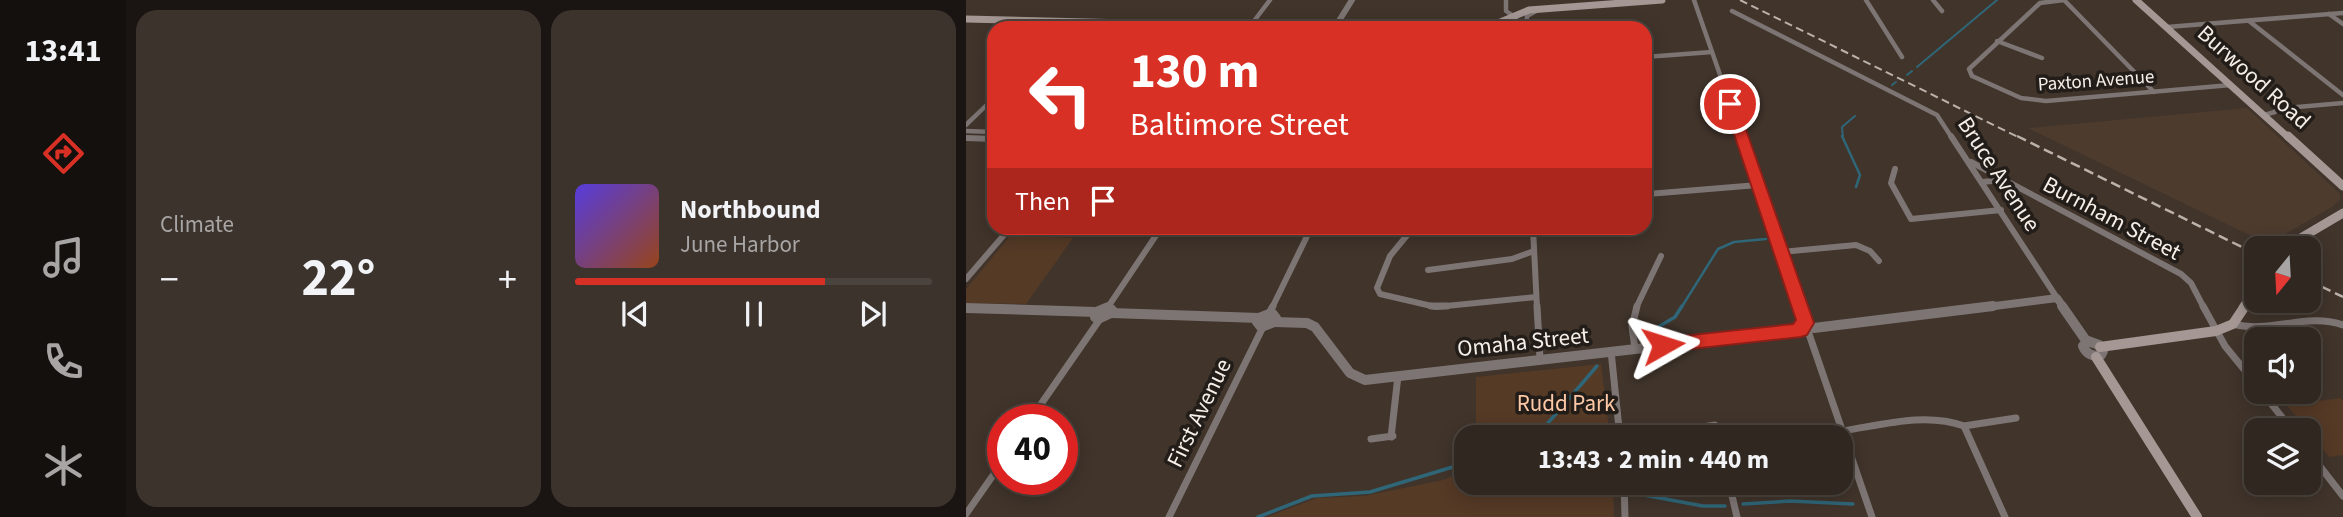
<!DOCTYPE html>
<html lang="en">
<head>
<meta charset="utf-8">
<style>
	body { margin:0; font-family:"Source Sans 3",sans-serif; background:#3c332d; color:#f1f3f6; height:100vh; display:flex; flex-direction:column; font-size:26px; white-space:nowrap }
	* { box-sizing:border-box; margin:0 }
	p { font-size:23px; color:#a8a5a5 }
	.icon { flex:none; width:38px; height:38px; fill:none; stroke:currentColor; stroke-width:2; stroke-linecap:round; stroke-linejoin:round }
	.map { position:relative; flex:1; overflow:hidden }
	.sheet { display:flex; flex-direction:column; gap:10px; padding:10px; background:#1a1512; width:840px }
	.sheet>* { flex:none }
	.hud { position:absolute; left:21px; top:21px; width:665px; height:214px; border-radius:21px; box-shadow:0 4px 18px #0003,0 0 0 2px #4b443e; background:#d93025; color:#fff; overflow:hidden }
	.needle { width:46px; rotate:198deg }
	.buttons { position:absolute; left:1278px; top:236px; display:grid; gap:14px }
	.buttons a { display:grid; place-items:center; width:77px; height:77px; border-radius:14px; background:#302720; box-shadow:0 4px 18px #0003,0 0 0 2px #4b443e; font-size:35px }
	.speed { position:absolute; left:21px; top:404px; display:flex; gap:14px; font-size:35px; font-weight:700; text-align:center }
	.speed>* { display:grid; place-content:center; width:91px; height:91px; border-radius:50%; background:#302720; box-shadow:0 4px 18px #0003,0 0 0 2px #4b443e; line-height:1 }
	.speed .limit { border:10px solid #d22; background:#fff; color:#111 }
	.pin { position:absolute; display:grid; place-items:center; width:60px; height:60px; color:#fff; margin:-30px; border:4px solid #fff; border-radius:50%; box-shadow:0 2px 7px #0007 }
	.me { position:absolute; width:77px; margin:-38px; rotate:84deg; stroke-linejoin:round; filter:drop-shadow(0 0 5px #0008) }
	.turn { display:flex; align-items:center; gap:24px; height:147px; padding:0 28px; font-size:32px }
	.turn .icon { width:91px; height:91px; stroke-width:2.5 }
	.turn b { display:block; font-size:49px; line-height:60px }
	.then { display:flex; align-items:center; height:66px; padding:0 28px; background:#0003; gap:14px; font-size:26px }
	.big { font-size:52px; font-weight:700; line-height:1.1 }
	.sheet .widget { flex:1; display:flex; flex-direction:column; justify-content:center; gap:10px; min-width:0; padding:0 24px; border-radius:21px; background:#3c332d }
	.song { display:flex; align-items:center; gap:21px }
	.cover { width:84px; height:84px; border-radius:10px; background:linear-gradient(135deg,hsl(250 70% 55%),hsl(20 70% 35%)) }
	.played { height:7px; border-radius:4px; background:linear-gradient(90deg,#d93025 70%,#4b443e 70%) }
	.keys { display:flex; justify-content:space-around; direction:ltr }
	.heat { display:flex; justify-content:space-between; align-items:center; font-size:38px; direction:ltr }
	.sheet .tiles { flex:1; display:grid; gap:10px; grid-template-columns:repeat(2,1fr) }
	.trip { position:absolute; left:488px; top:425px; width:399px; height:70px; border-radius:21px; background:#302720; box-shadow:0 4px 18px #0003,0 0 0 2px #4b443e; font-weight:700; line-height:70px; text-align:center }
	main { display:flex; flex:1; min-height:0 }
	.dock { display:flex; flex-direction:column; width:126px; justify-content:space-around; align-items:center; background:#13100d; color:#a8a5a5 }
	.dock .icon { width:49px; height:49px }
	.dock .active { color:#d93025 }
	.dock b { font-size:32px; color:#f1f3f6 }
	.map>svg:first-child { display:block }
	.built { fill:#4d3b2e }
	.green { fill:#553a26 }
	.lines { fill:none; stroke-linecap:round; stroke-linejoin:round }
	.stream-far2 { stroke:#2f6678; stroke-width:2 }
	.stream-far1 { stroke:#2f6678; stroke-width:2.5 }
	.stream { stroke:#2f6678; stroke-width:3.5 }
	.minor-far2 { stroke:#7d7573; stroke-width:4.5 }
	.minor-far1 { stroke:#7d7573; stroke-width:6 }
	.minor { stroke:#7d7573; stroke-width:7 }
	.tertiary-far2 { stroke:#7d7573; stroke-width:6 }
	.tertiary-far1 { stroke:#7d7573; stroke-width:8 }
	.tertiary { stroke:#7d7573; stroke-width:10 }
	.secondary-far2 { stroke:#a49794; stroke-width:7 }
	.secondary-far1 { stroke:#a49794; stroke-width:9 }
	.secondary { stroke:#a49794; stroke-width:10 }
	.rail-far1 { stroke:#bbb2ab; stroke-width:2; stroke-dasharray:8 4.5; stroke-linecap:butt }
	.rail { stroke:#bbb2ab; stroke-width:2.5; stroke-dasharray:10 5; stroke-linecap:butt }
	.route { fill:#d93025; stroke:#8d1f18; stroke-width:2 }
	.labels { text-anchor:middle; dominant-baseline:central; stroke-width:7; stroke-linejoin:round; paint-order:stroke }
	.far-street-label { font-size:19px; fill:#f6eee8; stroke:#221d19 }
	.street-label { font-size:23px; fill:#f6eee8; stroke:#221d19 }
	.park-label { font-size:23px; fill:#fdc8a5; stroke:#221d19 }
</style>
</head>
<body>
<main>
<nav class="dock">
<b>13:41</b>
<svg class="icon active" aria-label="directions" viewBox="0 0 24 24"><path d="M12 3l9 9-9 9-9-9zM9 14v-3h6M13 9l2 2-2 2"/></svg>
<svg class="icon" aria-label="music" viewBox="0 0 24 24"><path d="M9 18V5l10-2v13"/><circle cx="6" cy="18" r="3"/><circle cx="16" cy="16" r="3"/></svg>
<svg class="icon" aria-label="phone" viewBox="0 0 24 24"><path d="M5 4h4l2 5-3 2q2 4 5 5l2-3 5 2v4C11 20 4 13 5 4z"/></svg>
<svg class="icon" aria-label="climate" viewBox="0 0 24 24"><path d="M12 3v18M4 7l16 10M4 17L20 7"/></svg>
</nav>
<section class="sheet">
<div class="tiles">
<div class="widget"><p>Climate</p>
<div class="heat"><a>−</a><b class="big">22°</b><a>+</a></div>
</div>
<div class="widget">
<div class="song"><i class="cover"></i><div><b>Northbound</b><p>June Harbor</p></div></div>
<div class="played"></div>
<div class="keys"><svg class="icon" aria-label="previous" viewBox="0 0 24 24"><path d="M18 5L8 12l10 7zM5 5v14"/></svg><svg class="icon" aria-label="pause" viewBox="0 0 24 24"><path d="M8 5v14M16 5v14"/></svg><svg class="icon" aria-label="next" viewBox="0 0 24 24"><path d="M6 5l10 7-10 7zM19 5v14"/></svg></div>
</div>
</div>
</section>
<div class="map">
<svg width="1377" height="517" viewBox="0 0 1377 517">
	<rect width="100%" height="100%" fill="#40342b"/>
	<polygon class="built" points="1281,108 1374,194 1374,200 1366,207 1302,244 1062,128"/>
	<g class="green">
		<polygon points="45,235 107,238 60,304 0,303 0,289"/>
		<polygon points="635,364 644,437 510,437 510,377"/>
		<polygon points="1375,398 1377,401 1377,455 1363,457 1321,405"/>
		<polygon points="500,470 500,483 647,483 648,517 301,517 351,498 398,496 477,480"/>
	</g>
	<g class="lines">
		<g class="stream-far2">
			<polyline points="951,67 1031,0"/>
			<polyline points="941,75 946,71"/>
			<polyline points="926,85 930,82"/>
			<polyline points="877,138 876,127 889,116"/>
		</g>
		<g class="stream-far1">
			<polyline points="876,136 894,175 890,187"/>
			<polyline points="715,308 752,249 768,242 800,239"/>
		</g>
		<g class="stream">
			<polyline points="682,333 709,317 716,306"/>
			<polyline points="565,438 582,423 631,366"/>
			<polyline points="613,483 649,490"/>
			<polyline points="667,493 737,506 759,506"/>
			<polyline points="777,504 824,501 887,504"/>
			<polyline points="292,517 346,496 404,492 500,463"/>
		</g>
		<g class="minor-far2">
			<polyline points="540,0 540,11 546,15"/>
			<polyline points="728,0 776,138"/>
			<polyline points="900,0 936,57"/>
			<polyline points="967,0 976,11"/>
			<polyline points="1098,0 1074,3 1003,69 1006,76 1055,98 1080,101 1265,85"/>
			<polyline points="1098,0 1188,92"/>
			<polyline points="766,11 971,115 986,138"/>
			<polyline points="1363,14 1377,24"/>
			<polyline points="542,20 550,20 560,28"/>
			<polyline points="1283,21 1377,95"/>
			<polyline points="285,25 304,0"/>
			<polyline points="1201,27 1377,13"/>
			<polyline points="560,28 561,16 570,11"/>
			<polyline points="1031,41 1076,58"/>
			<polyline points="679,57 746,52"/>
			<polyline points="1298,115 1309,112 1310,109 1377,103"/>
			<polyline points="0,125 28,98"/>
			<polyline points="0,131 28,132"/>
		</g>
		<g class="minor-far1">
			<polyline points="775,136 835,308"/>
			<polyline points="985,136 1091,298"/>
			<polyline points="0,138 28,139"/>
			<polyline points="1005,162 1215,274 1225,283 1238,308"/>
			<polyline points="929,169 925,183 945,219 1035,210"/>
			<polyline points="679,181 682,198 679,202"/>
			<polyline points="1016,182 1037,180"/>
			<polyline points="682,194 792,185"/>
			<polyline points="447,228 424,256 411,288 414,294 470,307 570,297"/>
			<polyline points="567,228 571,308"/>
			<polyline points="815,252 890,245 904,251 913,261"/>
			<polyline points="462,270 546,259 568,251"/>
			<polyline points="0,279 44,228"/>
			<polyline points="142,307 195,228"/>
			<polyline points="306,308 345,228"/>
			<polyline points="670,308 695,256"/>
		</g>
		<g class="minor">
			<polyline points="465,306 481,306"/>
			<polyline points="571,306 574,359"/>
			<polyline points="834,306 840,323"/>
			<polyline points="1237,306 1259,346 1290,384"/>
			<polyline points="303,313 307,306"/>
			<path d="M 1267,324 C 1304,334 1340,312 1377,325"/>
			<polyline points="843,334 906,517"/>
			<polyline points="669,348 666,327 671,306"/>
			<polyline points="645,351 654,438"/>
			<polyline points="1296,392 1326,430"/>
			<polyline points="64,420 134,319"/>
			<polyline points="998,426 1050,418"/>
			<path d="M 876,431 C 916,425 959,412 998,426 L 1039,517"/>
			<polyline points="425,437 432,376"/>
			<polyline points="670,438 749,425 752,438"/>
			<polyline points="405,439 427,436"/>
			<polyline points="1342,451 1377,496"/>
			<polyline points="658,483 659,517"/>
			<polyline points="763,483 771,517"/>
			<polyline points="0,514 37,461"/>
			<polyline points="203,517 297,327"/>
		</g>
		<polyline class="tertiary-far2" points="371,24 386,0"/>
		<g class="tertiary-far1">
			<polyline points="141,308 143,308"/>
			<polyline points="1013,308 1091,298 1098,308"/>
		</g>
		<g class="tertiary">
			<polyline points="1096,306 1121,342"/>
			<polyline points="0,308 130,312"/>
			<polyline points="130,312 129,317 132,319 145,313"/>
			<polyline points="130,312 142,307 146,310 145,313"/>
			<polyline points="145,313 293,318"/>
			<polyline points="293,318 291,322 295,327 308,322"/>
			<polyline points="293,318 306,313 310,318 308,322"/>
			<polyline points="308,322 341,323 349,327 384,373 399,380 835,330"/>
			<polyline points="848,328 1027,306"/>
			<path d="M 1122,341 L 1133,345 L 1137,351 L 1135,355 C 1127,357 1120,354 1117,346 Z"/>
		</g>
		<g class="secondary-far2">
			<polyline points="1170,0 1323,138"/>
			<polyline points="0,19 326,27"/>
			<polyline points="334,26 366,27"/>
			<polyline points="373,27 419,28"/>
			<polyline points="520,28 563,10 696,0"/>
		</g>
		<g class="secondary-far1">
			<polyline points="1322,136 1377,186"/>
			<polyline points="1318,248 1377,213"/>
			<polyline points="1277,308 1290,288"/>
		</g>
		<g class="secondary">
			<polyline points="1134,347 1250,331 1267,324 1279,306"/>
			<polyline points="1130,357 1231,517"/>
		</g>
		<polyline class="rail-far1" points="774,0 1054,138"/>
		<g class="rail">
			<polyline points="1051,136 1290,254"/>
			<polyline points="1342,280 1377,297"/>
		</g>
	</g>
	<polygon class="route" points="764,101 771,104 848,323 841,335 835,337 697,352 690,350 688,345 690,340 697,338 827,324 830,320 758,104"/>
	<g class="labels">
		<g class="far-street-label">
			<text transform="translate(1130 81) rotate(-4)">Paxton Avenue</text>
		</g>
		<g class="street-label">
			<text transform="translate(1288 77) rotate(42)">Burwood Road</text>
			<text transform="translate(1033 174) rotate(57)">Bruce Avenue</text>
			<text transform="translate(1146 218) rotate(28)">Burnham Street</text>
			<text transform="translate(557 342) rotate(-6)">Omaha Street</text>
			<text transform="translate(233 413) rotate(-64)">First Avenue</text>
		</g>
		<g class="park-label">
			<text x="600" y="403">Rudd Park</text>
		</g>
	</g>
</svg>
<div class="buttons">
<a><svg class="needle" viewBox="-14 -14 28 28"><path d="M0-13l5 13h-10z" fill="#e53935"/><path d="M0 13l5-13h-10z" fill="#a8a5a5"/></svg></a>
<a><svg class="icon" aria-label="sound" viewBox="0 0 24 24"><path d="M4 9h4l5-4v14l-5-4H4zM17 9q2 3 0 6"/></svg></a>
<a><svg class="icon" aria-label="layers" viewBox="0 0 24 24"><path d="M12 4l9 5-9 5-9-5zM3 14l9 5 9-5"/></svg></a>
</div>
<div class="speed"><div class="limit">40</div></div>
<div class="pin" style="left:764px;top:104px;background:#d93025"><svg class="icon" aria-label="arrive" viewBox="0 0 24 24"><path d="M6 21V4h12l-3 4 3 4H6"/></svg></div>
<svg class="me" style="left:697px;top:345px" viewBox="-20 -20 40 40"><path d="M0-17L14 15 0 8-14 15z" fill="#d93025" stroke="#fff" stroke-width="4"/></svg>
<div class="trip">13:43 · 2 min · 440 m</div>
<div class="hud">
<div class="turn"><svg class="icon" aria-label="left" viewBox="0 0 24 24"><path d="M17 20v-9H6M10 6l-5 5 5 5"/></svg><div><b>130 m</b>Baltimore Street</div></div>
<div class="then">Then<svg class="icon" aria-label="arrive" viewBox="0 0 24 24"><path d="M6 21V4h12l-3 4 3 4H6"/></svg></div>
</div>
</div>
</main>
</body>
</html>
